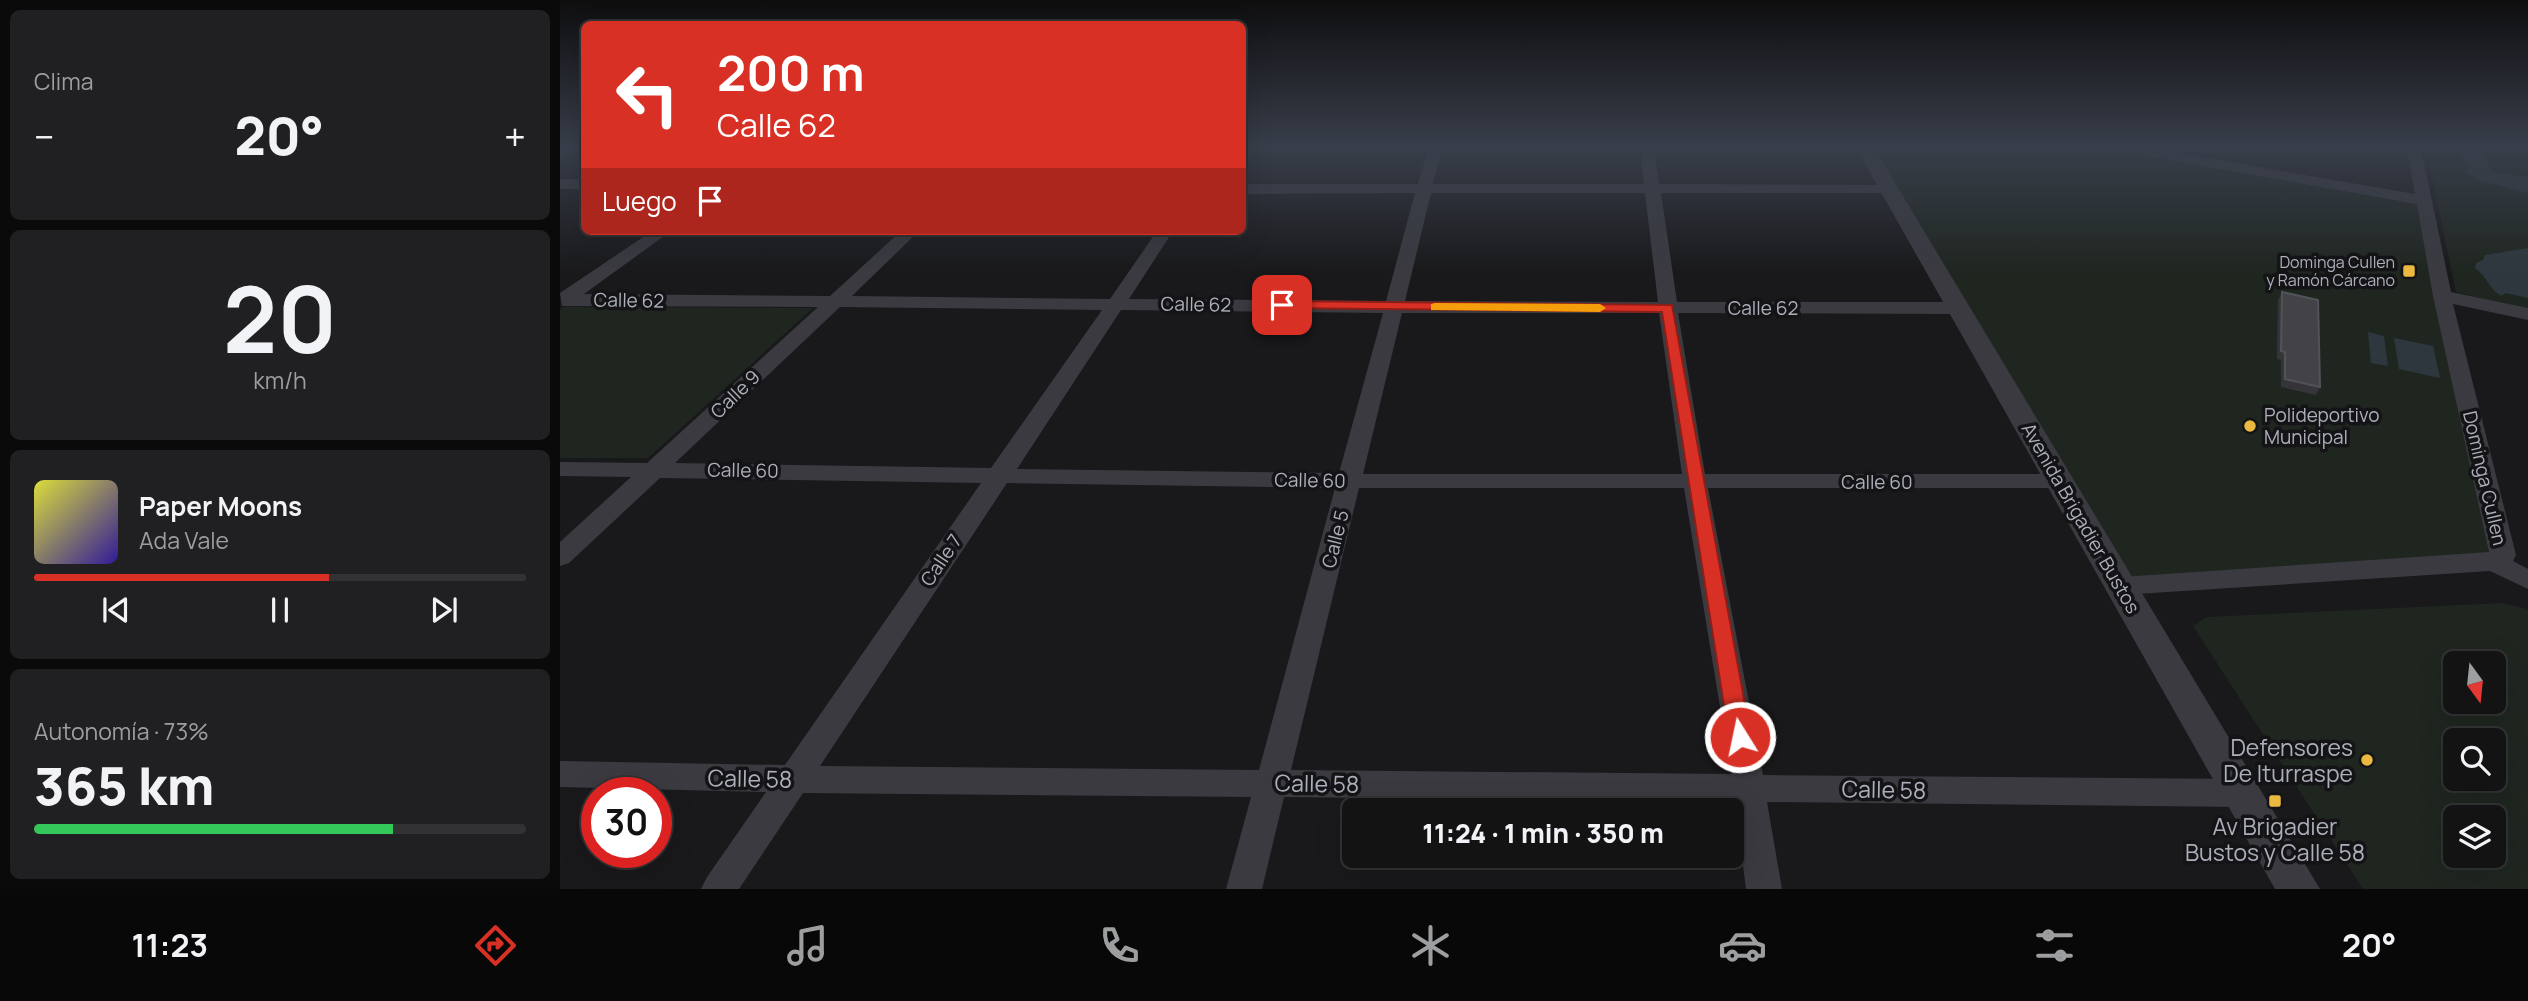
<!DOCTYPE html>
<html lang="es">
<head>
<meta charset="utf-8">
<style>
	body { margin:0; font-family:Manrope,sans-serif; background:#202022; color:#f1f3f6; height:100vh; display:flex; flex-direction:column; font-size:26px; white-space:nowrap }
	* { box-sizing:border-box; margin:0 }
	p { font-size:23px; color:#9d9ea0 }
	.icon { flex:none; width:38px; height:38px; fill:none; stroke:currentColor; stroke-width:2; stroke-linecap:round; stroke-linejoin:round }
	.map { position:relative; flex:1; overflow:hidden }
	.details { display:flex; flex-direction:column; gap:10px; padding:10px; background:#0a0a0b; width:560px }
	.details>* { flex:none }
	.hud { position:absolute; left:21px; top:21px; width:665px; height:214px; border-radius:10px; box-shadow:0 7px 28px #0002,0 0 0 2px #323234; background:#d93025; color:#fff; overflow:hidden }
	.needle { width:46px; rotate:165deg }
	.fabs { position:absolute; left:1883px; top:651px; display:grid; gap:14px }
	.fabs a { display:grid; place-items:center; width:63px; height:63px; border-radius:10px; background:#131314; box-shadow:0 7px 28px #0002,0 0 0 2px #323234; font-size:35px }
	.speed { position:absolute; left:21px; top:777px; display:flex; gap:14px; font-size:35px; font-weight:700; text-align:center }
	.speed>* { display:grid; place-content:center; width:91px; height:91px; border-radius:50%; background:#131314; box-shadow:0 7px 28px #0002,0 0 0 2px #323234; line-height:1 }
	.speed .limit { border:10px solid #d22; background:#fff; color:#111 }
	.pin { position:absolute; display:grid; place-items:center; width:60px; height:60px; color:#fff; margin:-30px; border-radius:14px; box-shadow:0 4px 10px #0006 }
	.me { position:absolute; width:77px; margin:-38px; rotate:350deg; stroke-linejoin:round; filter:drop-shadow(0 0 5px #0008) }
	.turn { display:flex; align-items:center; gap:24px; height:147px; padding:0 21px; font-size:32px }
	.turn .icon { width:91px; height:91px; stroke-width:2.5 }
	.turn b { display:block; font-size:49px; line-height:60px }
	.then { display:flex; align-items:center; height:66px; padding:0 21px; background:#0003; gap:14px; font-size:26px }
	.big { font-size:52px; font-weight:800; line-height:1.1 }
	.details .card { flex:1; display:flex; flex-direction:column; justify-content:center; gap:10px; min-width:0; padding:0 24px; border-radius:10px; background:#202022 }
	.details .dial { align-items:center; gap:0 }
	.dial b { font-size:91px; line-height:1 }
	.song { display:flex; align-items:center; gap:21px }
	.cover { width:84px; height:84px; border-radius:10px; background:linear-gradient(135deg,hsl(60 70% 55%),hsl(250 70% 35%)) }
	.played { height:7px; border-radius:4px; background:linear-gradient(90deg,#d93025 60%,#323234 60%) }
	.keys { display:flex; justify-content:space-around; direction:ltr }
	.heat { display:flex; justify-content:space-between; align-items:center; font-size:38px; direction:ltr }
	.charge { height:10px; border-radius:5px; background:linear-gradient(90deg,#34c759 73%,#323234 0) }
	.trip { position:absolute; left:782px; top:798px; width:402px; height:70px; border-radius:10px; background:#131314; box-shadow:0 7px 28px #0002,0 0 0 2px #323234; font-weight:800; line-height:70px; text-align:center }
	.tabs { display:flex; height:112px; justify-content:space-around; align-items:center; background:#080808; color:#9d9ea0 }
	.tabs .icon { width:49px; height:49px }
	.tabs .selected { color:#d93025 }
	.tabs b { font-size:32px; color:#f1f3f6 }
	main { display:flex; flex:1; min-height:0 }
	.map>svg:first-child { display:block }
	.green { fill:#1f2620; fill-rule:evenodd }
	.water { fill:#2f373e }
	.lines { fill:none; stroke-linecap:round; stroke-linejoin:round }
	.minor { fill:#3a3a40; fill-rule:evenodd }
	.tertiary { fill:#3a3a40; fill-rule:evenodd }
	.wall { fill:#353539 }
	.building { fill:#424247; stroke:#525359; stroke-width:2 }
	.route { fill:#d93025; stroke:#8d1f18; stroke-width:2 }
	.slow { fill:#f59e0b }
	.poi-dot { fill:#ebb940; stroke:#141416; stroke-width:2.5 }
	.labels { text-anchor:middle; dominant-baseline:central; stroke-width:7; stroke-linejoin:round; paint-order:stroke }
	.far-poi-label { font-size:16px; fill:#acafba; stroke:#141416; text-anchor:end }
	.street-label { font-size:19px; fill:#acafba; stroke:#141416 }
	.poi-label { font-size:19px; fill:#acafba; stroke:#141416; text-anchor:start }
	.near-poi-label { font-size:23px; fill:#acafba; stroke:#141416; text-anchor:end }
	.near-street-label { font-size:23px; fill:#acafba; stroke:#141416 }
</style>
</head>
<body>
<main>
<section class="details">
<div class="card"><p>Clima</p>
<div class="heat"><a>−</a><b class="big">20°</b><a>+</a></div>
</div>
<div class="card dial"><b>20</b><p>km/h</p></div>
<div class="card">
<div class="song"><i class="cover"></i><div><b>Paper Moons</b><p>Ada Vale</p></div></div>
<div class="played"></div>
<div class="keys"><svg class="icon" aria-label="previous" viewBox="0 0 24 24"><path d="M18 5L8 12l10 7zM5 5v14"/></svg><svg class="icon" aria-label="pause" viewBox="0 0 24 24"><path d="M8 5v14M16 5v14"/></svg><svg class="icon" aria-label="next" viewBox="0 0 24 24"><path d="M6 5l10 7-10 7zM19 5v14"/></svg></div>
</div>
<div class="card"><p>Autonomía · 73%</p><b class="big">365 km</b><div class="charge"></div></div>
</section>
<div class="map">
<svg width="1968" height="889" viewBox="0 0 1968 889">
	<rect width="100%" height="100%" fill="#19191b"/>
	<g class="green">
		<polygon points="1306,148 1561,148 1863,200 1943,555 1561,586"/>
		<polygon points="1866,148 1968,148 1968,310 1896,292"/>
		<polygon points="3,307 253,308 88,458 0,458 0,310"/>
		<path d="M 1942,603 L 1968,609 L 1968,889 L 1803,889 L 1633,626 L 1647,617 ZM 1895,663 L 1934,663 L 1934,702 L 1895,702 ZM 1934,740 L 1934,779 L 1895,779 L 1895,740 ZM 1934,817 L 1934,856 L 1895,856 L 1895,817 Z"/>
	</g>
	<g class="water">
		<polygon points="1897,148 1919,148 1924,150 1927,163 1933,172 1968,177 1968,193 1918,180 1906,173 1909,168"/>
		<path d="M 1968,248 L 1968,298 L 1946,293 L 1941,296 C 1928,288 1927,276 1915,268 L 1916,263 L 1923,260 L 1925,255 Z"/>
		<polygon points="1808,332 1824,336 1828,366 1811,363"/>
		<polygon points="1834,338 1873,346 1880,378 1839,369"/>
	</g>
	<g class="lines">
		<g class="minor">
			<polygon points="6,148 23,148 0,160 0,150"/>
			<path d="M 868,148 L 882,148 L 873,184 L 1084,184 L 1080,148 L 1094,148 L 1099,184 L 1335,185 L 1337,188 L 1335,191 L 1329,193 L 1101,193 L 1117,302 L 1399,302 L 1408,308 L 1399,314 L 1118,313 L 1145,474 L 1500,474 L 1508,476 L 1512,481 L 1508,486 L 1500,488 L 1148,488 L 1203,775 L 1682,779 L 1693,783 L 1698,793 L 1693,803 L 1682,807 L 1207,802 L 1222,889 L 1186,889 L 1175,802 L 724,797 L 702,889 L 666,889 L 691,797 L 243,793 L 179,889 L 141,889 L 147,877 L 206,792 L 0,787 L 0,761 L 225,765 L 421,483 L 100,478 L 9,563 L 0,566 L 0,542 L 71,477 L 0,476 L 0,462 L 87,463 L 258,307 L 2,306 L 0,293 L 92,231 L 111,231 L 24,294 L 270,296 L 341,231 L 359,231 L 292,296 L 550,299 L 597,231 L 613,231 L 569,299 L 826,301 L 855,193 L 682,194 L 682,184 L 858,184 ZM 871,193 L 1085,193 L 1098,302 L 845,301 ZM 280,307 L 542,310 L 431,468 L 115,463 ZM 561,310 L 823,313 L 779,473 L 457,469 ZM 842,313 L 1099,313 L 1122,474 L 803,474 ZM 447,483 L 775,488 L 699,770 L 260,766 ZM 799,488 L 1124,488 L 1171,774 L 731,770 Z"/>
			<polygon points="1558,148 1588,148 1855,194 1847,148 1861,148 1891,292 1968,308 1968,320 1893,304 1956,555 1953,561 1968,569 1968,589 1930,571 1561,595 1552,593 1548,586 1552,579 1561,577 1929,552 1873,296 1857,204 1565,152"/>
			<rect x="0" y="179" width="24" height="10"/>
		</g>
		<polygon class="tertiary" points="1296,148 1314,148 1760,889 1715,889"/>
	</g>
	<polygon class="wall" points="1722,292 1760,387 1756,395 1721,387 1721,360 1717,359 1718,300"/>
	<polygon class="building" points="1722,292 1758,300 1760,387 1725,379 1725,352 1721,351"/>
	<linearGradient id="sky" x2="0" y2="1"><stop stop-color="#0e0e0f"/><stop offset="0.54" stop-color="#383e4a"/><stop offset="1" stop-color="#383e4a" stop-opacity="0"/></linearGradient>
	<rect width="1968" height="272" fill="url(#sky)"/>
	<polygon class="route" points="722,301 1112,305 1191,737 1188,743 1180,746 1173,743 1169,737 1102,312 717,308 717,302"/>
	<polygon class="slow" points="875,303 1040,304 1046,308 1040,312 871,310 871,304"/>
	<g class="poi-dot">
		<rect x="1842" y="264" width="14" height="14" rx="3.5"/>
		<circle cx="1690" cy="426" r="7"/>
		<circle cx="1807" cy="760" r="7"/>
		<rect x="1708" y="794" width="14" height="14" rx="3.5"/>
	</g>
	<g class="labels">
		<g class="far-poi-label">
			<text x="1835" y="262">Dominga Cullen<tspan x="1835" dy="18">y Ramón Cárcano</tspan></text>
		</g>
		<g class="street-label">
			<text transform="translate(69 300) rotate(1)">Calle 62</text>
			<text transform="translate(636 304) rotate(1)">Calle 62</text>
			<text x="1203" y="308">Calle 62</text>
			<text transform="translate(175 394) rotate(-44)">Calle 9</text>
			<text transform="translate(183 470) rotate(1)">Calle 60</text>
			<text transform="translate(1925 478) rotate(77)">Dominga Cullen</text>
			<text transform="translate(750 480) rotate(1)">Calle 60</text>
			<text x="1317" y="482">Calle 60</text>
			<text transform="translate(1521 518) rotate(60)">Avenida Brigadier Bustos</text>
			<text transform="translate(775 539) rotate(-76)">Calle 5</text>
			<text transform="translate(381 560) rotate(-56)">Calle 7</text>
		</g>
		<g class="poi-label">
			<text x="1704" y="415">Polideportivo<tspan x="1704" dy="22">Municipal</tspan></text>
		</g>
		<g class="near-poi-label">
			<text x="1793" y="747">Defensores<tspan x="1793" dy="26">De Iturraspe</tspan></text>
			<text x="1715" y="826" text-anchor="middle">Av Brigadier<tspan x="1715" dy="26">Bustos y Calle 58</tspan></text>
		</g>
		<g class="near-street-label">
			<text transform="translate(190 778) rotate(1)">Calle 58</text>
			<text transform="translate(757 783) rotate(1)">Calle 58</text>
			<text transform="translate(1324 789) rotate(1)">Calle 58</text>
		</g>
	</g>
</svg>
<div class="fabs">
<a><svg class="needle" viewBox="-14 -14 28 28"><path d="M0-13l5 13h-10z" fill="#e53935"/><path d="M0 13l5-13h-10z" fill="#9d9ea0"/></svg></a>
<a><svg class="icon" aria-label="search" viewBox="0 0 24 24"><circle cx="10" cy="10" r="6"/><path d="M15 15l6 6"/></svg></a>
<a><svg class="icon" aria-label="layers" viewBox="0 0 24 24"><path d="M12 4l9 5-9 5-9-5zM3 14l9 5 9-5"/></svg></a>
</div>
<div class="speed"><div class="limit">30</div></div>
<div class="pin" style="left:722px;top:305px;background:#d93025"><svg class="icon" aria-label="arrive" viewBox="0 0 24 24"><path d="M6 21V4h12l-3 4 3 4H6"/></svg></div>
<svg class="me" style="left:1180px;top:737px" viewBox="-20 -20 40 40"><circle r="17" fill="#d93025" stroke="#fff" stroke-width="3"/><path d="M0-11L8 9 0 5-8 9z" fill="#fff"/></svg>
<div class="trip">11:24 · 1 min · 350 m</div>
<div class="hud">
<div class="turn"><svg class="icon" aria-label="left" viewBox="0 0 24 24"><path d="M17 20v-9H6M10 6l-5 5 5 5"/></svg><div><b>200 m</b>Calle 62</div></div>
<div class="then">Luego<svg class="icon" aria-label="arrive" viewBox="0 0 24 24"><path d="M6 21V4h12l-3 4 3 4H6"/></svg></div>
</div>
</div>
</main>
<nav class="tabs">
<b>11:23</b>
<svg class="icon selected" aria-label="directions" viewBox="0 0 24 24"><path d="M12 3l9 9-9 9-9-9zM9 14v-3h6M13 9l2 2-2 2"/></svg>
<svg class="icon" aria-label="music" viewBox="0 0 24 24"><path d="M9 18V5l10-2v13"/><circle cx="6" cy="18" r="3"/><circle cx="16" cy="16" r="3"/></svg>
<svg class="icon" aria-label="phone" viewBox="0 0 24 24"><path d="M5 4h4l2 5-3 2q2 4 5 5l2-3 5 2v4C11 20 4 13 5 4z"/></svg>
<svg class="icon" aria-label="climate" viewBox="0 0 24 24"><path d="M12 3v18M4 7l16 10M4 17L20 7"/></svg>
<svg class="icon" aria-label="car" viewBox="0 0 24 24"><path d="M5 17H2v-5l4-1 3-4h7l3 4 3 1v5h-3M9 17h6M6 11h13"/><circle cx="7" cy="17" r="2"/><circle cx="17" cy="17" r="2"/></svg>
<svg class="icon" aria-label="filters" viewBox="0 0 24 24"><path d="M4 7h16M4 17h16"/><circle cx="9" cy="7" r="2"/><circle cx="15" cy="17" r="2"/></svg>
<b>20°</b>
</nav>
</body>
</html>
